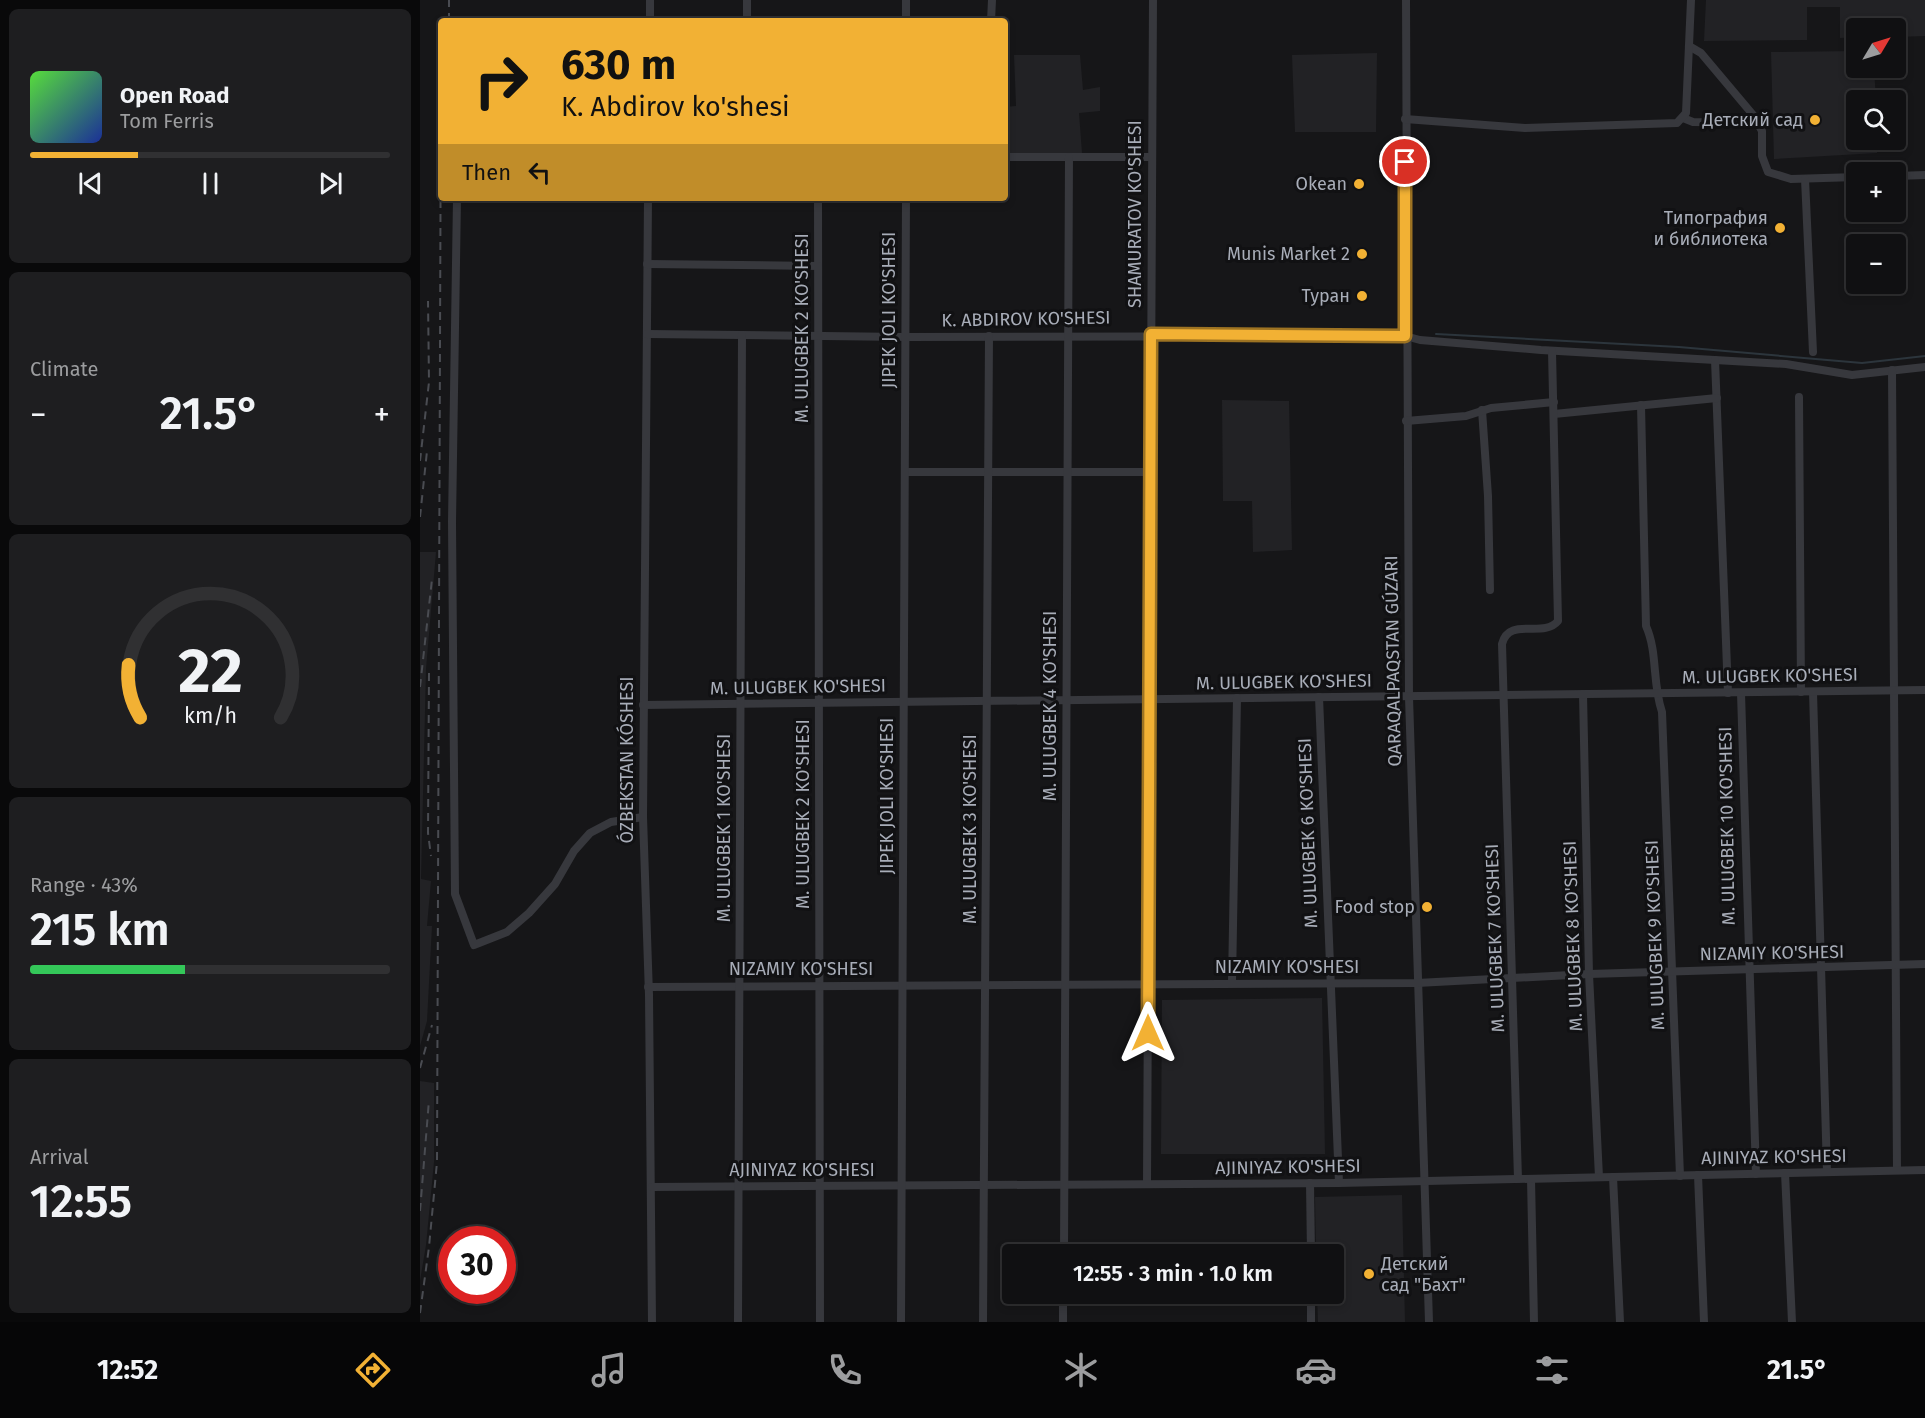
<!DOCTYPE html>
<html lang="en">
<head>
<meta charset="utf-8">
<style>
	body { margin:0; font-family:"Fira Sans",sans-serif; background:#1e1e20; color:#f1f3f6; height:100vh; display:flex; flex-direction:column; font-size:22px; white-space:nowrap }
	* { box-sizing:border-box; margin:0 }
	p { font-size:20px; color:#9c9d9f }
	.icon { flex:none; width:33px; height:33px; fill:none; stroke:currentColor; stroke-width:2; stroke-linecap:round; stroke-linejoin:round }
	.map { position:relative; flex:1; overflow:hidden }
	.sheet { display:flex; flex-direction:column; gap:9px; padding:9px; background:#09090a; width:420px }
	.sheet>* { flex:none }
	.banner { position:absolute; left:18px; top:18px; width:570px; height:183px; border-radius:6px; box-shadow:0 3px 9px #0003,0 0 0 2px #303032; background:#f2b134; color:#111; overflow:hidden }
	.needle { width:39px; rotate:52deg }
	.tools { position:absolute; left:1426px; top:18px; display:grid; gap:12px }
	.tools a { display:grid; place-items:center; width:60px; height:60px; border-radius:6px; background:#101012; box-shadow:0 3px 9px #0003,0 0 0 2px #303032; font-size:30px }
	.speed { position:absolute; left:18px; top:1226px; display:flex; gap:12px; font-size:30px; font-weight:700; text-align:center }
	.speed>* { display:grid; place-content:center; width:78px; height:78px; border-radius:50%; background:#101012; box-shadow:0 3px 9px #0003,0 0 0 2px #303032; line-height:1 }
	.speed .limit { border:9px solid #d22; background:#fff; color:#111 }
	.pin { position:absolute; display:grid; place-items:center; width:51px; height:51px; color:#fff; margin:-26px; border:3px solid #fff; border-radius:50%; box-shadow:0 2px 6px #0007 }
	.me { position:absolute; width:66px; margin:-33px; rotate:0deg; stroke-linejoin:round; filter:drop-shadow(0 0 4px #0008) }
	.turn { display:flex; align-items:center; gap:21px; height:126px; padding:0 24px; font-size:27px }
	.turn .icon { width:78px; height:78px; stroke-width:2.5 }
	.turn b { display:block; font-size:42px; line-height:51px }
	.then { display:flex; align-items:center; height:57px; padding:0 24px; background:#0003; gap:12px; font-size:22px }
	.big { font-size:45px; font-weight:600; line-height:1.1 }
	.sheet .widget { flex:1; display:flex; flex-direction:column; justify-content:center; gap:9px; min-width:0; padding:0 21px; border-radius:9px; background:#1e1e20 }
	.sheet .dial { align-items:center; gap:0 }
	.dial svg { height:156px; overflow:visible; fill:none; stroke:#303032; stroke-width:7; stroke-linecap:round; text-anchor:middle }
	.dial text { fill:#f1f3f6; stroke:none }
	.song { display:flex; align-items:center; gap:18px }
	.cover { width:72px; height:72px; border-radius:9px; background:linear-gradient(135deg,hsl(110 70% 55%),hsl(230 70% 35%)) }
	.played { height:6px; border-radius:3px; background:linear-gradient(90deg,#f2b134 30%,#303032 30%) }
	.keys { display:flex; justify-content:space-around; direction:ltr }
	.heat { display:flex; justify-content:space-between; align-items:center; font-size:33px; direction:ltr }
	.charge { height:9px; border-radius:4px; background:linear-gradient(90deg,#34c759 43%,#303032 0) }
	.trip { position:absolute; left:582px; top:1244px; width:342px; height:60px; border-radius:6px; background:#101012; box-shadow:0 3px 9px #0003,0 0 0 2px #303032; font-weight:600; line-height:60px; text-align:center }
	.tabs { display:flex; height:96px; justify-content:space-around; align-items:center; background:#060607; color:#9c9d9f }
	.tabs .icon { width:42px; height:42px }
	.tabs .on { color:#f2b134 }
	.tabs b { font-size:27px; color:#f1f3f6 }
	main { display:flex; flex:1; min-height:0 }
	.map>svg:first-child { display:block }
	.built { fill:#222225 }
	.lines { fill:none; stroke-linecap:round; stroke-linejoin:round }
	.stream { stroke:#2c353c; stroke-width:2 }
	.minor { stroke:#37383d; stroke-width:8 }
	.rail { stroke:#4a4c52; stroke-width:2; stroke-dasharray:8 6; stroke-linecap:butt }
	.route-casing { stroke:#9d7322; stroke-width:15 }
	.route { stroke:#f2b134; stroke-width:10 }
	.poi-dot { fill:#f2b134; stroke:#111113; stroke-width:2 }
	.labels { text-anchor:middle; dominant-baseline:central; stroke-width:6; stroke-linejoin:round; paint-order:stroke }
	.poi-label { font-size:18px; fill:#a8adb8; stroke:#111113; text-anchor:end }
	.street-label { font-size:18px; fill:#a8adb8; stroke:#111113 }
</style>
</head>
<body>
<main>
<section class="sheet">
<div class="widget">
<div class="song"><i class="cover"></i><div><b>Open Road</b><p>Tom Ferris</p></div></div>
<div class="played"></div>
<div class="keys"><svg class="icon" aria-label="previous" viewBox="0 0 24 24"><path d="M18 5L8 12l10 7zM5 5v14"/></svg><svg class="icon" aria-label="pause" viewBox="0 0 24 24"><path d="M8 5v14M16 5v14"/></svg><svg class="icon" aria-label="next" viewBox="0 0 24 24"><path d="M6 5l10 7-10 7zM19 5v14"/></svg></div>
</div>
<div class="widget"><p>Climate</p>
<div class="heat"><a>−</a><b class="big">21.5°</b><a>+</a></div>
</div>
<div class="widget dial"><svg viewBox="0 0 100 80">
<path d="M14 69A42 42 0 1 1 86 69"/>
<path d="M14 69A42 42 0 0 1 8 42" stroke="#f2b134"/>
<text x="50" y="56" font-size="32" font-weight="700">22</text>
<text x="50" y="72" font-size="11">km/h</text>
</svg></div>
<div class="widget"><p>Range · 43%</p><b class="big">215 km</b><div class="charge"></div></div>
<div class="widget"><p>Arrival</p><b class="big">12:55</b></div>
</section>
<div class="map">
<svg width="1505" height="1322" viewBox="0 0 1505 1322">
	<rect width="100%" height="100%" fill="#161618"/>
	<g class="built">
		<polygon points="1286,0 1505,0 1505,36 1476,37 1476,28 1437,28 1437,37 1420,38 1420,7 1387,7 1387,40 1284,41"/>
		<polygon points="1437,51 1437,68 1454,68 1456,100 1437,100 1437,140 1457,140 1457,153 1354,159 1351,52"/>
		<polygon points="957,53 956,132 875,132 872,55"/>
		<polygon points="594,55 660,55 663,90 680,87 680,111 659,113 662,153 585,154 585,107 596,106"/>
		<polygon points="802,400 869,401 872,550 833,552 832,501 803,501"/>
		<polygon points="0,552 16,552 6,669 1,879 11,881 7,926 12,926 7,1021 0,1046"/>
		<polygon points="902,998 905,1154 741,1154 742,1000"/>
		<polygon points="0,1081 14,1083 14,1162 6,1245 0,1281"/>
		<polygon points="982,1195 985,1322 898,1322 897,1293 914,1293 914,1254 896,1254 895,1197"/>
	</g>
	<g class="lines">
		<polyline class="stream" points="1016,334 1259,347 1442,363 1505,356"/>
		<g class="minor">
			<polyline points="327,0 327,21"/>
			<polyline points="986,0 989,697 1009,1322"/>
			<polyline points="230,21 230,0"/>
			<polyline points="486,21 486,0"/>
			<polyline points="571,21 572,0"/>
			<polyline points="1269,46 1281,53 1334,116 1342,131 1342,156 1348,172 1371,179 1437,177"/>
			<polyline points="1263,118 1273,122 1337,123"/>
			<polyline points="985,119 1105,128 1257,123 1266,113 1271,0"/>
			<polyline points="585,157 732,157"/>
			<polyline points="1476,176 1505,175"/>
			<polyline points="1385,179 1393,352"/>
			<polyline points="37,198 32,522 35,894 54,945 87,932 109,913 135,884 154,851 170,833 191,822 223,817"/>
			<polyline points="228,198 223,817 229,995 232,1322"/>
			<polyline points="398,198 400,1322"/>
			<polyline points="227,264 398,266"/>
			<polyline points="227,334 485,337 985,336 1000,340 1121,350 1366,364 1432,375 1505,367"/>
			<polyline points="1295,360 1308,693"/>
			<polyline points="1472,370 1477,1170"/>
			<polyline points="1379,397 1381,692"/>
			<path d="M 1221,405 L 1226,626 C 1238,653 1232,683 1242,712 L 1260,1176"/>
			<polyline points="1062,410 1068,496 1070,590"/>
			<polyline points="1134,414 1297,398"/>
			<polyline points="986,421 1046,416 1071,408 1134,402"/>
			<polyline points="485,472 730,472"/>
			<polyline points="1393,692 1407,1172"/>
			<polyline points="1321,693 1336,1174"/>
			<polyline points="1163,694 1169,974 1179,1177"/>
			<polyline points="899,697 919,1183"/>
			<polyline points="223,705 1505,690"/>
			<polyline points="812,983 817,698"/>
			<polyline points="228,987 997,983 1169,974 1505,964"/>
			<polyline points="1365,1173 1372,1322"/>
			<polyline points="1278,1175 1284,1322"/>
			<polyline points="1193,1177 1200,1322"/>
			<path d="M 1098,1179 L 1082,644 C 1089,616 1123,639 1138,621 L 1132,351"/>
			<polyline points="1111,1179 1114,1322"/>
			<polyline points="890,1183 891,1254"/>
			<polyline points="727,1184 733,0"/>
			<polyline points="232,1187 919,1183 1505,1170"/>
			<polyline points="644,1253 891,1248"/>
			<polyline points="644,1254 649,157"/>
			<polyline points="891,1293 891,1322"/>
			<polyline points="318,1322 322,335"/>
			<polyline points="481,1322 486,198"/>
			<polyline points="563,1322 569,336"/>
			<polyline points="643,1322 643,1293"/>
		</g>
		<g class="rail">
			<polyline points="29,21 29,0"/>
			<polyline points="0,461 9,382 8,301"/>
			<polyline points="0,517 7,451"/>
			<polyline points="9,673 8,833 11,856"/>
			<polyline points="0,687 12,579"/>
			<polyline points="0,1068 12,1025"/>
			<polyline points="0,1211 9,1100"/>
			<polyline points="0,1313 9,1247 17,1162 21,72"/>
		</g>
	</g>
	<g class="lines">
		<defs>
			<polyline id="route" points="728,1033 731,334 985,336 985,162"/>
		</defs>
		<use href="#route" class="route-casing"/>
		<use href="#route" class="route"/>
	</g>
	<g class="poi-dot">
		<circle cx="1395" cy="120" r="6"/>
		<circle cx="939" cy="184" r="6"/>
		<circle cx="1360" cy="228" r="6"/>
		<circle cx="942" cy="254" r="6"/>
		<circle cx="942" cy="296" r="6"/>
		<circle cx="1007" cy="907" r="6"/>
		<circle cx="949" cy="1274" r="6"/>
	</g>
	<g class="labels">
		<g class="poi-label">
			<text x="1383" y="120">Детский сад</text>
			<text x="927" y="184">Okean</text>
			<text x="1348" y="218">Типография<tspan x="1348" dy="21">и библиотека</tspan></text>
			<text x="930" y="254">Munis Market 2</text>
			<text x="930" y="296">Туран</text>
			<text x="995" y="907">Food stop</text>
			<text x="961" y="1264" text-anchor="start">Детский<tspan x="961" dy="21">сад "Бахт"</tspan></text>
		</g>
		<g class="street-label">
			<text transform="translate(715 214) rotate(-90)">SHAMURATOV KO'SHESI</text>
			<text transform="translate(469 310) rotate(-90)">JIPEK JOLI KO'SHESI</text>
			<text transform="translate(606 319) rotate(-1)">K. ABDIROV KO'SHESI</text>
			<text transform="translate(382 328) rotate(-90)">M. ULUGBEK 2 KO'SHESI</text>
			<text transform="translate(973 661) rotate(-91)">QARAQALPAQSTAN GÚZARI</text>
			<text transform="translate(1350 676) rotate(-1)">M. ULUGBEK KO'SHESI</text>
			<text transform="translate(864 682) rotate(-1)">M. ULUGBEK KO'SHESI</text>
			<text transform="translate(378 687) rotate(-1)">M. ULUGBEK KO'SHESI</text>
			<text transform="translate(630 706) rotate(-90)">M. ULUGBEK 4 KO'SHESI</text>
			<text transform="translate(207 760) rotate(-90)">ÓZBEKSTAN KÓSHESI</text>
			<text transform="translate(467 796) rotate(-90)">JIPEK JOLI KO'SHESI</text>
			<text transform="translate(383 814) rotate(-90)">M. ULUGBEK 2 KO'SHESI</text>
			<text transform="translate(1307 826) rotate(-91)">M. ULUGBEK 10 KO'SHESI</text>
			<text transform="translate(304 828) rotate(-90)">M. ULUGBEK 1 KO'SHESI</text>
			<text transform="translate(550 829) rotate(-90)">M. ULUGBEK 3 KO'SHESI</text>
			<text transform="translate(888 833) rotate(-92)">M. ULUGBEK 6 KO'SHESI</text>
			<text transform="translate(1235 935) rotate(-92)">M. ULUGBEK 9 KO'SHESI</text>
			<text transform="translate(1153 936) rotate(-92)">M. ULUGBEK 8 KO'SHESI</text>
			<text transform="translate(1075 938) rotate(-92)">M. ULUGBEK 7 KO'SHESI</text>
			<text transform="translate(1352 953) rotate(-1)">NIZAMIY KO'SHESI</text>
			<text x="867" y="967">NIZAMIY KO'SHESI</text>
			<text x="381" y="969">NIZAMIY KO'SHESI</text>
			<text transform="translate(1354 1157) rotate(-1)">AJINIYAZ KO'SHESI</text>
			<text transform="translate(868 1167) rotate(-1)">AJINIYAZ KO'SHESI</text>
			<text x="382" y="1170">AJINIYAZ KO'SHESI</text>
		</g>
	</g>
</svg>
<div class="tools">
<a><svg class="needle" viewBox="-14 -14 28 28"><path d="M0-13l5 13h-10z" fill="#e53935"/><path d="M0 13l5-13h-10z" fill="#9c9d9f"/></svg></a>
<a><svg class="icon" aria-label="search" viewBox="0 0 24 24"><circle cx="10" cy="10" r="6"/><path d="M15 15l6 6"/></svg></a>
<a>+</a>
<a>−</a>
</div>
<div class="speed"><div class="limit">30</div></div>
<div class="pin" style="left:985px;top:162px;background:#d93025"><svg class="icon" aria-label="arrive" viewBox="0 0 24 24"><path d="M6 21V4h12l-3 4 3 4H6"/></svg></div>
<svg class="me" style="left:728px;top:1033px" viewBox="-20 -20 40 40"><path d="M0-17L14 15 0 8-14 15z" fill="#f2b134" stroke="#fff" stroke-width="4"/></svg>
<div class="trip">12:55 · 3 min · 1.0 km</div>
<div class="banner">
<div class="turn"><svg class="icon" aria-label="right" viewBox="0 0 24 24"><path d="M7 20v-9h11M14 6l5 5-5 5"/></svg><div><b>630 m</b>K. Abdirov ko'shesi</div></div>
<div class="then">Then<svg class="icon" aria-label="left" viewBox="0 0 24 24"><path d="M17 20v-9H6M10 6l-5 5 5 5"/></svg></div>
</div>
</div>
</main>
<nav class="tabs">
<b>12:52</b>
<svg class="icon on" aria-label="directions" viewBox="0 0 24 24"><path d="M12 3l9 9-9 9-9-9zM9 14v-3h6M13 9l2 2-2 2"/></svg>
<svg class="icon" aria-label="music" viewBox="0 0 24 24"><path d="M9 18V5l10-2v13"/><circle cx="6" cy="18" r="3"/><circle cx="16" cy="16" r="3"/></svg>
<svg class="icon" aria-label="phone" viewBox="0 0 24 24"><path d="M5 4h4l2 5-3 2q2 4 5 5l2-3 5 2v4C11 20 4 13 5 4z"/></svg>
<svg class="icon" aria-label="climate" viewBox="0 0 24 24"><path d="M12 3v18M4 7l16 10M4 17L20 7"/></svg>
<svg class="icon" aria-label="car" viewBox="0 0 24 24"><path d="M5 17H2v-5l4-1 3-4h7l3 4 3 1v5h-3M9 17h6M6 11h13"/><circle cx="7" cy="17" r="2"/><circle cx="17" cy="17" r="2"/></svg>
<svg class="icon" aria-label="filters" viewBox="0 0 24 24"><path d="M4 7h16M4 17h16"/><circle cx="9" cy="7" r="2"/><circle cx="15" cy="17" r="2"/></svg>
<b>21.5°</b>
</nav>
</body>
</html>
